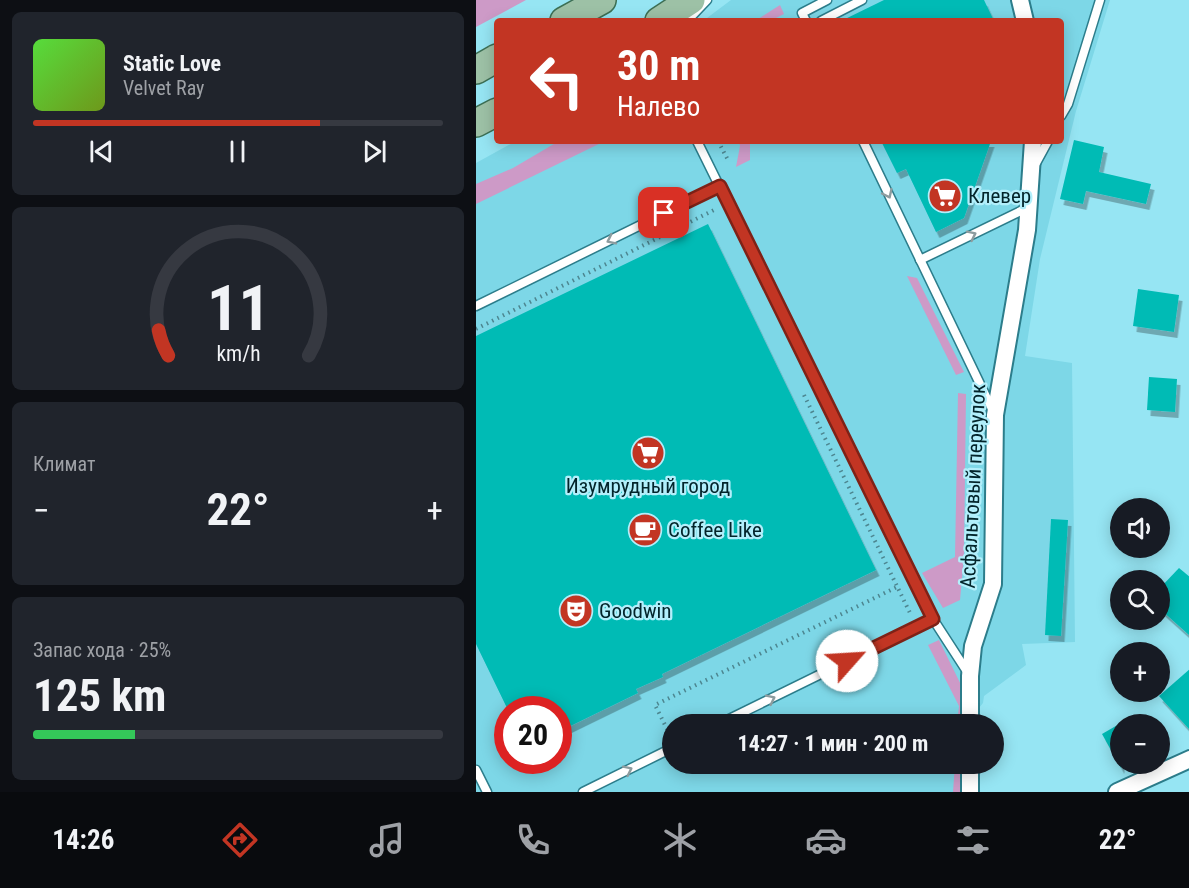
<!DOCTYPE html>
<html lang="ru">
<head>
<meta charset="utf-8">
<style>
	body { margin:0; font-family:"Roboto Condensed",sans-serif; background:#20242c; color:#f1f3f6; height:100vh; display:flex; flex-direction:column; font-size:22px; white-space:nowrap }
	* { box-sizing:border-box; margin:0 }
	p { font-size:20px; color:#9ea1a6 }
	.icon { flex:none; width:33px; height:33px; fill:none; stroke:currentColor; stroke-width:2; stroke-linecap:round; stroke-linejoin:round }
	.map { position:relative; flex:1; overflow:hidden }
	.panel { display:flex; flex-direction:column; gap:12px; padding:12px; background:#0d0f14; width:476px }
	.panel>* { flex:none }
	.banner { position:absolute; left:18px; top:18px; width:570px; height:126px; border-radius:6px; box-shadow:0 3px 15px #0003; background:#c23523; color:#fff; overflow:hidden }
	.tools { position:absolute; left:634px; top:498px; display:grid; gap:12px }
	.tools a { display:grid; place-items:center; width:60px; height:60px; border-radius:50%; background:#171b24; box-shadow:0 3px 15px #0003; font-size:30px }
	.speed { position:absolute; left:18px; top:696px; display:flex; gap:12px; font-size:30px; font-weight:700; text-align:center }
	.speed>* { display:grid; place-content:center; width:78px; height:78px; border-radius:50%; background:#171b24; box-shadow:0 3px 15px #0003; line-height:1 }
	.speed .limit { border:9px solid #d22; background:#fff; color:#111 }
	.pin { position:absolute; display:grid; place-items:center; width:51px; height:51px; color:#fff; margin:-26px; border-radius:12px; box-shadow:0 3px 9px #0006 }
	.me { position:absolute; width:66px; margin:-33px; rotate:64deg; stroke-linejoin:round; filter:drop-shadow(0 0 4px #0008) }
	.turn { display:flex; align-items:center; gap:21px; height:126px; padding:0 24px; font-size:27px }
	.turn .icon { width:78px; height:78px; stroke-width:2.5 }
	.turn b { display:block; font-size:42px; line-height:51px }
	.big { font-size:45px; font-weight:700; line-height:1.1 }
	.panel .card { flex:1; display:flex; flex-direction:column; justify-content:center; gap:9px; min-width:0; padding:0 21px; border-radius:9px; background:#20242c }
	.panel .dial { align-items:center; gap:0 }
	.dial svg { height:156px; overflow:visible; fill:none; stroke:#363941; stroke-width:7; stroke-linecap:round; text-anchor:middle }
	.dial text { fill:#f1f3f6; stroke:none }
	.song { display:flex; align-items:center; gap:18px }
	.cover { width:72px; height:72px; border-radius:9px; background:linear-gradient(135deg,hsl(110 70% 55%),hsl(80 70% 35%)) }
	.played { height:6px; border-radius:3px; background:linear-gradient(90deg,#c23523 70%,#363941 70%) }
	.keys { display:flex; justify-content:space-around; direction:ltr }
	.heat { display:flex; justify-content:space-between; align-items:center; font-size:33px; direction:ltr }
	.charge { height:9px; border-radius:4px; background:linear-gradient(90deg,#34c759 25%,#363941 0) }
	.trip { position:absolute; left:186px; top:714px; width:342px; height:60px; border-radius:30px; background:#171b24; box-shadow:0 3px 15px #0003; font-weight:700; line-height:60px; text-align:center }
	.tab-bar { display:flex; height:96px; justify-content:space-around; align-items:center; background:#090b0e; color:#9ea1a6 }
	.tab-bar .icon { width:42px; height:42px }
	.tab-bar .active { color:#c23523 }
	.tab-bar b { font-size:27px; color:#f1f3f6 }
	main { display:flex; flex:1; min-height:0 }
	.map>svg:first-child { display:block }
	.built { fill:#7dd7e7; fill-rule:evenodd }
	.green { fill:#cd9ac7 }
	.building { fill:#00bbb5; filter:url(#shadow) }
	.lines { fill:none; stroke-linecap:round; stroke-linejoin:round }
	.lane-casing { stroke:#2c7d8b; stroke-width:11 }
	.street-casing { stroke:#2c7d8b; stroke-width:20 }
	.primary-casing { stroke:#3c6f54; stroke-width:30 }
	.path { stroke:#4d8690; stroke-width:4; stroke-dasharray:1.5 4.5; stroke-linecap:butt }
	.lane { stroke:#fff; stroke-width:8 }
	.street { stroke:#fff; stroke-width:16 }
	.primary { stroke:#9dc1a6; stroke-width:27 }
	.oneway { stroke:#8d9c9f }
	.route-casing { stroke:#7e2217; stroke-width:15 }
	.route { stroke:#c23523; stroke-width:10 }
	.labels { text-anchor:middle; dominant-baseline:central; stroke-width:4.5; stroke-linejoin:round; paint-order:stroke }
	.poi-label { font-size:21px; fill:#02242a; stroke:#b2effb; text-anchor:start }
	.street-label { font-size:21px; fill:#02242a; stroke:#b2effb }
</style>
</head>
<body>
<main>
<section class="panel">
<div class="card">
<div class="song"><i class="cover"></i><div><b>Static Love</b><p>Velvet Ray</p></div></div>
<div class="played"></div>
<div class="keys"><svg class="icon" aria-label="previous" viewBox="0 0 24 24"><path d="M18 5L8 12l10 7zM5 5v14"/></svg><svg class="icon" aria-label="pause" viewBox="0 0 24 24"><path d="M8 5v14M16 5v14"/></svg><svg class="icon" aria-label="next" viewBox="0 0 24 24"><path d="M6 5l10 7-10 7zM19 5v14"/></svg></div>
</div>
<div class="card dial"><svg viewBox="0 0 100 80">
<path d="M14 69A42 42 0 1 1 86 69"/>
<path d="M14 69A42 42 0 0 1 9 56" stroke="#c23523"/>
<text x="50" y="56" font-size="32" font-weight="700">11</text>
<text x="50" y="72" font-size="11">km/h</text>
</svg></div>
<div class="card"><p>Климат</p>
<div class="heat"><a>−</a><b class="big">22°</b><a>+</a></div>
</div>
<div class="card"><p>Запас хода · 25%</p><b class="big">125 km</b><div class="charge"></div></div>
</section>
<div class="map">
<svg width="714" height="792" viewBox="0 0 714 792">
	<defs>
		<filter id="shadow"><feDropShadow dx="3.5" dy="6" stdDeviation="0" flood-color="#0004"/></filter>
	</defs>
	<rect width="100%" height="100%" fill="#96e5f3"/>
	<path class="built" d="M 255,0 L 634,0 L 600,111 L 564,259 L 549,356 L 596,363 L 599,642 L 546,644 L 550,665 L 508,696 L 507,703 L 490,724 L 196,724 L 196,764 L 489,764 L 488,792 L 0,792 L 0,163 L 40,141 L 585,141 L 585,21 L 227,21 ZM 32,710 L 82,710 L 82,760 L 32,760 Z"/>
	<g class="green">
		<polygon points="0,0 50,0 0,27"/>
		<polygon points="304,5 308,14 294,21 279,21"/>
		<polygon points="83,141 129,141 0,204 0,184 37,168"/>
		<polygon points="263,141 274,141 274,160 260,167 264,146"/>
		<polygon points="431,276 441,278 488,372 480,375"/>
		<polygon points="482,393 490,394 488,556 484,600 467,608 446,573 479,557"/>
		<polygon points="463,640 489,693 490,724 481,724 483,706 452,645"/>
		<polygon points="479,764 489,764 488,792 477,792"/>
	</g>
	<g class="building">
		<polygon points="408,0 508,0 518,21 365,21"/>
		<polygon points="598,140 628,147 623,172 675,184 670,204 610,191 607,204 584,199"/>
		<polygon points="405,141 515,141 488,218 460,232 430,169 421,173"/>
		<polygon points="232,224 400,570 186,674 187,677 160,689 162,693 82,732 82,710 32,710 0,644 0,336"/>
		<polygon points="662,289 703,295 698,332 657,326"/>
		<polygon points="673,377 701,379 699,412 671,410"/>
		<polygon points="575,519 592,520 585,636 569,635"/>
		<polygon points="703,568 714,577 714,636 684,609 684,588"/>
		<polygon points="714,669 714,730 683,696"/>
		<polygon points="645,723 645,768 626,734"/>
	</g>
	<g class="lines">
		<defs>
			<g id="lane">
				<polyline points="211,21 231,0"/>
				<polyline points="330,21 326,13 351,0"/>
				<polyline points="345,21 386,0"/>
				<polyline points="585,116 592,104 624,0"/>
				<polyline points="221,141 457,619 492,673"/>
				<polyline points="387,141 517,411"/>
				<polyline points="560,163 572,141"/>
				<polyline points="444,260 553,207"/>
				<polyline points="0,306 244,186"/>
				<polyline points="243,724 457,619"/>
				<polyline points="0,770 11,792"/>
				<polyline points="107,792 196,748"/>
			</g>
			<g id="street">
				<polyline points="544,0 549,21"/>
				<polyline points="494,724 494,676 497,646 517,584 519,415 551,230 557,141"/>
				<polyline points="494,764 494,792"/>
				<polyline points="641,792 714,759"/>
			</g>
			<g id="primary">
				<polyline points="88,21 126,0"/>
				<polyline points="183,21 215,0"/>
				<polyline points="0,70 21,58"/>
				<polyline points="0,123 21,112"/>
			</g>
		</defs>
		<use href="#lane" class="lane-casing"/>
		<use href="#street" class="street-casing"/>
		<use href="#primary" class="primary-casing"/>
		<g class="path">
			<polyline points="242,141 253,162"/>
			<polyline points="0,329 238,210"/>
			<polyline points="328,395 435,615"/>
			<polyline points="194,735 179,705 421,587"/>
		</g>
		<use href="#lane" class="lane"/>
		<use href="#street" class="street"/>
		<use href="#primary" class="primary"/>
	</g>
	<defs><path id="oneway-chevron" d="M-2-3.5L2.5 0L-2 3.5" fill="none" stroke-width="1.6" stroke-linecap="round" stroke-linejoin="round" transform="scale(1.5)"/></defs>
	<g class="oneway">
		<use href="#oneway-chevron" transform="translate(412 194) rotate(65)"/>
		<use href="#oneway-chevron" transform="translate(496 235) rotate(-26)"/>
		<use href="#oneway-chevron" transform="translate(135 240) rotate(154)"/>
		<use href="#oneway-chevron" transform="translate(295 699) rotate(-26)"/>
		<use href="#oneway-chevron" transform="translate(152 770) rotate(-26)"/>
	</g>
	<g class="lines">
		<defs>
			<polyline id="route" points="188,213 244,186 457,619 371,661"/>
		</defs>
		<use href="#route" class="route-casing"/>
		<use href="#route" class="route"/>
	</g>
	<defs>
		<symbol id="supermarket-disc" viewBox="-11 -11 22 22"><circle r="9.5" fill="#c23523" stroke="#b2effb"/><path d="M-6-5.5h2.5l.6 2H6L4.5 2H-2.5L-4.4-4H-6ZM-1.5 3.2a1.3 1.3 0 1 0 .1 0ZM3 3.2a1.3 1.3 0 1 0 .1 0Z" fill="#fff"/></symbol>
		<symbol id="cafe-disc" viewBox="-11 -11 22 22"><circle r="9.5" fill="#c23523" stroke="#b2effb"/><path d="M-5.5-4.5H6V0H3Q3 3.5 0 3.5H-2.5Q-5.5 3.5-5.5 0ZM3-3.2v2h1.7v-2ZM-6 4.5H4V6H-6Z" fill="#fff"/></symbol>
		<symbol id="theatre-disc" viewBox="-11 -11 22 22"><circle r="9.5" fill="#c23523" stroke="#b2effb"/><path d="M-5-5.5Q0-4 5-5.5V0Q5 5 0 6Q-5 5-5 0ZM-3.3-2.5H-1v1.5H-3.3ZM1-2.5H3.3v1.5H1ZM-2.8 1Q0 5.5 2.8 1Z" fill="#fff"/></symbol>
	</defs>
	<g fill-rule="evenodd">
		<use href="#supermarket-disc" x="450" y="177" width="38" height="38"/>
		<use href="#supermarket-disc" x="153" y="434" width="38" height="38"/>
		<use href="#cafe-disc" x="150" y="511" width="38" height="38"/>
		<use href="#theatre-disc" x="81" y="592" width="38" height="38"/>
	</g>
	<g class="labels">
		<g class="poi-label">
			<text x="492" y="196">Клевер</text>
			<text x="172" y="486" text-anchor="middle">Изумрудный город</text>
			<text x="192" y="530">Coffee Like</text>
			<text x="123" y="611">Goodwin</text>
		</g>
		<g class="street-label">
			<text transform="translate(497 486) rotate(-87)">Асфальтовый переулок</text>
		</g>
	</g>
</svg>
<div class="tools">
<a><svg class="icon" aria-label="sound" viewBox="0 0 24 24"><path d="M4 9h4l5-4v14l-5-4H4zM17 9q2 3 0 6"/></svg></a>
<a><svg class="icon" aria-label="search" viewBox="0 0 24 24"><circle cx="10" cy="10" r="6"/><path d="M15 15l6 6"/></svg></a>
<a>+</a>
<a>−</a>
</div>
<div class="speed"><div class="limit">20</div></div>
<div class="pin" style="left:188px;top:213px;background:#d93025"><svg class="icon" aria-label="arrive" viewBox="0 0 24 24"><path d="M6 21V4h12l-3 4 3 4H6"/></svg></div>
<svg class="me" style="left:371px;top:661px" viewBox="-20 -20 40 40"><circle r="19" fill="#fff"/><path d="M0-13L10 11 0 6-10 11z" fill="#c23523"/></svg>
<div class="trip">14:27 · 1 мин · 200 m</div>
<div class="banner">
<div class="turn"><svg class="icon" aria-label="left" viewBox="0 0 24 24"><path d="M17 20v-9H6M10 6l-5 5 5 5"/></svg><div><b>30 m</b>Налево</div></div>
</div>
</div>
</main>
<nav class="tab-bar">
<b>14:26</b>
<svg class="icon active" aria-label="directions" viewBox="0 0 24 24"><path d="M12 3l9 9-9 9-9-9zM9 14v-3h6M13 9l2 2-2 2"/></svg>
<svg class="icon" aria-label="music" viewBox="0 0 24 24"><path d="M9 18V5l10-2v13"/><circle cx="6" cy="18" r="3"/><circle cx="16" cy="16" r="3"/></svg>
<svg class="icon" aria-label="phone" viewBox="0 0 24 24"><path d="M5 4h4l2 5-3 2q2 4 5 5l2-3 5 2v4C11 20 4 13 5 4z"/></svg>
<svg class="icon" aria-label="climate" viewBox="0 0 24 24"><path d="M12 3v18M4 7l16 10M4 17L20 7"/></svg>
<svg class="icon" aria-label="car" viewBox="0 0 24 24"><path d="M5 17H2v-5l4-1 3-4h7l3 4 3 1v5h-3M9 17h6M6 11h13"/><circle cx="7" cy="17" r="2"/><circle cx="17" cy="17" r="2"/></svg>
<svg class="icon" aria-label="filters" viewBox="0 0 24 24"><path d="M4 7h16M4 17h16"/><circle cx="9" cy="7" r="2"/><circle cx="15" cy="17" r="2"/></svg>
<b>22°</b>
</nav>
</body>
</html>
